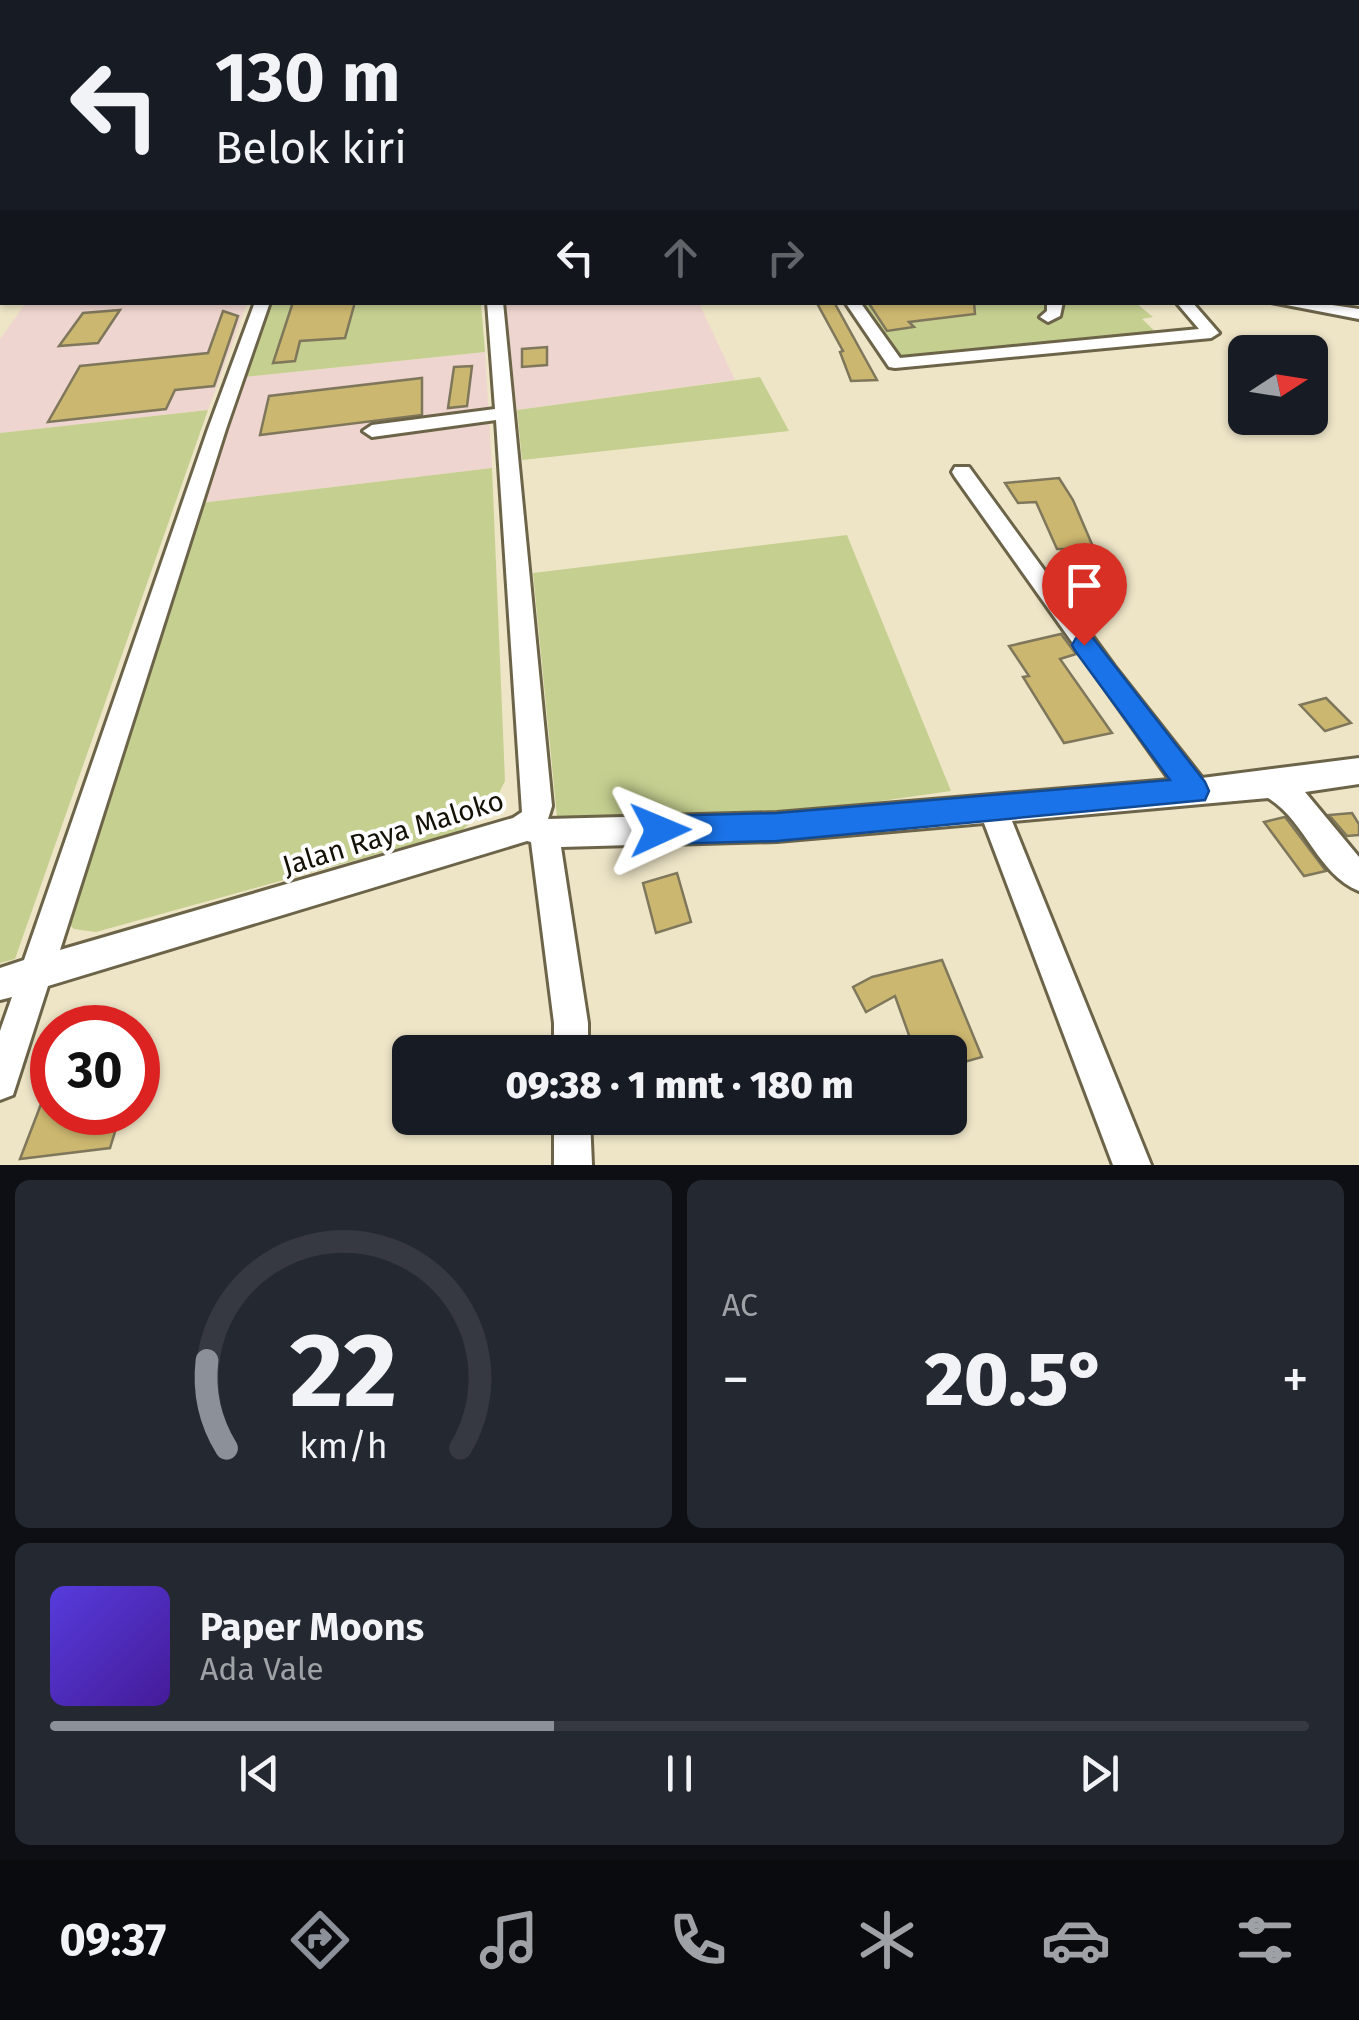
<!DOCTYPE html>
<html lang="id">
<head>
<meta charset="utf-8">
<style>
	body { margin:0; font-family:"Fira Sans",sans-serif; background:#242831; color:#f1f3f6; height:100vh; display:flex; flex-direction:column; font-size:38px; white-space:nowrap }
	* { box-sizing:border-box; margin:0 }
	p { font-size:32px; color:#9ea1a6 }
	.icon { flex:none; width:55px; height:55px; fill:none; stroke:currentColor; stroke-width:2; stroke-linecap:round; stroke-linejoin:round }
	.map { position:relative; height:1165px; overflow:hidden }
	.details { display:flex; flex-direction:column; gap:15px; padding:15px; background:#0d0f14; flex:1 }
	.details>* { flex:none }
	.guide { position:absolute; left:0px; top:0px; width:1360px; height:305px; box-shadow:0 2px 8px #0004; background:#171b24; color:#f1f3f6; overflow:hidden }
	.needle { width:65px; rotate:78deg }
	.tools { position:absolute; left:1228px; top:335px; display:grid; gap:20px }
	.tools a { display:grid; place-items:center; width:100px; height:100px; border-radius:15px; background:#171b24; box-shadow:0 2px 8px #0004; font-size:50px }
	.speed { position:absolute; left:30px; top:1005px; display:flex; gap:20px; font-size:50px; font-weight:700; text-align:center }
	.speed>* { display:grid; place-content:center; width:130px; height:130px; border-radius:50%; background:#171b24; box-shadow:0 2px 8px #0004; line-height:1 }
	.speed .limit { border:15px solid #d22; background:#fff; color:#111 }
	.pin { position:absolute; display:grid; place-items:center; width:85px; height:85px; color:#fff; margin:-102px -42px; border-radius:50% 50% 50% 0; rotate:-45deg; box-shadow:0 0 10px #0007 }
	.pin .icon { rotate:45deg }
	.me { position:absolute; width:110px; margin:-55px; rotate:89deg; stroke-linejoin:round; filter:drop-shadow(0 0 8px #0008) }
	.turn { display:flex; align-items:center; gap:35px; height:210px; padding:0 50px; font-size:45px }
	.turn .icon { width:130px; height:130px; stroke-width:2.5 }
	.turn b { display:block; font-size:70px; line-height:85px }
	.lanes { display:flex; align-items:center; height:95px; padding:0 50px; background:#0003; justify-content:center; gap:50px; direction:ltr }
	.lanes .off { opacity:.35 }
	.big { font-size:75px; font-weight:800; line-height:1.1 }
	.details .tile { flex:1; display:flex; flex-direction:column; justify-content:center; gap:15px; min-width:0; padding:0 35px; border-radius:15px; background:#242831 }
	.details .dial { align-items:center; gap:0 }
	.dial svg { height:260px; overflow:visible; fill:none; stroke:#363941; stroke-width:7; stroke-linecap:round; text-anchor:middle }
	.dial text { fill:#f1f3f6; stroke:none }
	.song { display:flex; align-items:center; gap:30px }
	.cover { width:120px; height:120px; border-radius:15px; background:linear-gradient(135deg,hsl(250 70% 55%),hsl(260 70% 35%)) }
	.played { height:10px; border-radius:5px; background:linear-gradient(90deg,#8c9099 40%,#363941 40%) }
	.keys { display:flex; justify-content:space-around; direction:ltr }
	.heat { display:flex; justify-content:space-between; align-items:center; font-size:55px; direction:ltr }
	.details .tiles { flex:1; display:grid; gap:15px; grid-template-columns:1fr 1fr }
	.tile:last-child { grid-column:span 2 }
	.trip { position:absolute; left:392px; top:1035px; width:575px; height:100px; border-radius:15px; background:#171b24; box-shadow:0 2px 8px #0004; font-weight:800; line-height:100px; text-align:center }
	.dock { display:flex; height:160px; justify-content:space-around; align-items:center; background:#090b0e; color:#9ea1a6 }
	.dock .icon { width:70px; height:70px }
	.dock .on { color:#8c9099 }
	.dock b { font-size:45px; color:#f1f3f6 }
	.map>svg:first-child { display:block }
	.industrial { fill:#efd5cf }
	.green { fill:#c5cf90 }
	.building { fill:#ccb770; stroke:#7f775b; stroke-width:2.5 }
	.lines { fill:none; stroke-linecap:round; stroke-linejoin:round }
	.minor-casing { stroke:#6c6449; stroke-width:6 }
	.minor { fill:#fff; fill-rule:evenodd }
	.route { fill:#1a73e8; stroke:#114b97; stroke-width:2.5 }
	.labels { text-anchor:middle; dominant-baseline:central; stroke-width:8; stroke-linejoin:round; paint-order:stroke }
	.street-label { font-size:28px; fill:#141106; stroke:#fff }
</style>
</head>
<body>
<div class="map">
<svg width="1359" height="1165" viewBox="0 0 1359 1165">
	<rect width="100%" height="100%" fill="#eee5c7"/>
	<g class="industrial">
		<polygon points="26,303 247,303 208,410 0,433 0,339"/>
		<polygon points="503,303 699,303 735,380 517,410"/>
		<polygon points="485,352 492,468 192,504 234,378"/>
	</g>
	<g class="green">
		<polygon points="260,303 481,303 485,352 234,378"/>
		<polygon points="854,303 1136,303 1153,317 1142,319 1158,334 892,359"/>
		<polygon points="760,377 789,431 522,460 517,410"/>
		<polygon points="208,410 15,959 0,963 0,433"/>
		<polygon points="492,468 505,781 494,803 461,831 96,932 74,929 63,919 192,504"/>
		<polygon points="847,535 951,791 650,834 558,827 533,573"/>
	</g>
	<g class="building">
		<polygon points="293,302 355,302 345,338 300,341 295,361 273,363"/>
		<polygon points="822,302 834,302 877,380 851,381 840,352 843,351 818,305"/>
		<polygon points="868,302 974,302 975,314 909,322 914,327 887,331"/>
		<polygon points="120,310 98,343 59,346 83,313"/>
		<polygon points="223,311 238,316 214,386 175,390 166,409 48,422 80,366 208,353"/>
		<polygon points="547,347 547,365 522,367 522,349"/>
		<polygon points="472,366 467,406 448,408 454,367"/>
		<polygon points="422,378 422,415 260,435 269,396"/>
		<polygon points="1059,478 1073,500 1094,549 1057,549 1036,502 1018,503 1005,483"/>
		<polygon points="1061,634 1076,654 1060,659 1112,733 1064,743 1023,677 1029,676 1009,646"/>
		<polygon points="1326,698 1351,723 1325,731 1300,705"/>
		<polygon points="1352,813 1359,824 1359,835 1347,836 1329,815"/>
		<polygon points="1285,817 1289,822 1326,871 1304,876 1264,822"/>
		<polygon points="677,873 691,922 656,933 643,883"/>
		<polygon points="942,960 982,1057 950,1066 950,1052 915,1052 895,996 866,1012 853,987 872,977"/>
		<polygon points="51,1078 52,1112 121,1112 110,1148 20,1159"/>
	</g>
	<g class="lines">
		<defs>
			<g id="minor">
				<path d="M 255,302 L 270,302 L 226,429 L 60,950 L 513,818 L 522,812 L 496,420 L 372,437 L 363,431 L 372,425 L 495,409 L 487,302 L 503,302 L 552,806 L 548,819 L 777,813 L 1170,780 L 955,477 L 952,472 L 955,467 L 969,467 L 1114,666 L 1202,778 L 1359,758 L 1359,784 L 1305,792 L 1359,857 L 1359,891 C 1317,874 1306,821 1268,798 L 1012,821 L 1151,1165 L 1113,1165 L 984,823 L 777,841 L 561,847 L 588,1023 L 588,1052 L 554,1052 L 554,1023 L 531,842 L 527,841 L 48,986 L 13,1095 L 0,1100 L 0,1031 L 12,997 L 0,1000 L 0,968 L 24,960 L 208,429 Z"/>
				<polygon points="845,302 860,302 900,358 1199,329 1176,302 1192,302 1219,333 1211,338 895,368 889,367"/>
				<polygon points="1047,302 1063,302 1060,316 1048,322 1040,317 1047,311"/>
				<polygon points="1271,302 1312,302 1359,309 1359,319"/>
				<polygon points="554,1118 590,1118 592,1165 554,1165"/>
			</g>
		</defs>
		<use href="#minor" class="minor-casing"/>
		<use href="#minor" class="minor"/>
	</g>
	<linearGradient id="sky" x2="0" y2="1"><stop stop-color="#6cb6d5"/><stop offset="0.47" stop-color="#f7f3e6"/><stop offset="1" stop-color="#f7f3e6" stop-opacity="0"/></linearGradient>
	<rect width="1359" height="309" fill="url(#sky)"/>
	<polygon class="route" points="1084,635 1093,638 1205,782 1209,791 1205,800 777,841 660,844 650,840 646,830 650,820 660,816 777,813 1170,780 1076,652 1072,645 1076,638"/>
	<g class="labels">
		<g class="street-label">
			<text transform="translate(393 833) rotate(-17)">Jalan Raya Maloko</text>
		</g>
	</g>
</svg>
<div class="tools">
<a><svg class="needle" viewBox="-14 -14 28 28"><path d="M0-13l5 13h-10z" fill="#e53935"/><path d="M0 13l5-13h-10z" fill="#9ea1a6"/></svg></a>
</div>
<div class="speed"><div class="limit">30</div></div>
<div class="pin" style="left:1084px;top:645px;background:#d93025"><svg class="icon" aria-label="arrive" viewBox="0 0 24 24"><path d="M6 21V4h12l-3 4 3 4H6"/></svg></div>
<svg class="me" style="left:660px;top:830px" viewBox="-20 -20 40 40"><path d="M0-17L14 15 0 8-14 15z" fill="#1a73e8" stroke="#fff" stroke-width="4"/></svg>
<div class="trip">09:38 · 1 mnt · 180 m</div>
<div class="guide">
<div class="turn"><svg class="icon" aria-label="left" viewBox="0 0 24 24"><path d="M17 20v-9H6M10 6l-5 5 5 5"/></svg><div><b>130 m</b>Belok kiri</div></div>
<div class="lanes"><svg class="icon" aria-label="left" viewBox="0 0 24 24"><path d="M17 20v-9H6M10 6l-5 5 5 5"/></svg><svg class="icon off" aria-label="ahead" viewBox="0 0 24 24"><path d="M12 20V5M6 11l6-6 6 6"/></svg><svg class="icon off" aria-label="right" viewBox="0 0 24 24"><path d="M7 20v-9h11M14 6l5 5-5 5"/></svg></div>
</div>
</div>
<section class="details">
<div class="tiles">
<div class="tile dial"><svg viewBox="0 0 100 80">
<path d="M14 69A42 42 0 1 1 86 69"/>
<path d="M14 69A42 42 0 0 1 8 42" stroke="#8c9099"/>
<text x="50" y="56" font-size="32" font-weight="700">22</text>
<text x="50" y="72" font-size="11">km/h</text>
</svg></div>
<div class="tile"><p>AC</p>
<div class="heat"><a>−</a><b class="big">20.5°</b><a>+</a></div>
</div>
<div class="tile">
<div class="song"><i class="cover"></i><div><b>Paper Moons</b><p>Ada Vale</p></div></div>
<div class="played"></div>
<div class="keys"><svg class="icon" aria-label="previous" viewBox="0 0 24 24"><path d="M18 5L8 12l10 7zM5 5v14"/></svg><svg class="icon" aria-label="pause" viewBox="0 0 24 24"><path d="M8 5v14M16 5v14"/></svg><svg class="icon" aria-label="next" viewBox="0 0 24 24"><path d="M6 5l10 7-10 7zM19 5v14"/></svg></div>
</div>
</div>
</section>
<nav class="dock">
<b>09:37</b>
<svg class="icon on" aria-label="directions" viewBox="0 0 24 24"><path d="M12 3l9 9-9 9-9-9zM9 14v-3h6M13 9l2 2-2 2"/></svg>
<svg class="icon" aria-label="music" viewBox="0 0 24 24"><path d="M9 18V5l10-2v13"/><circle cx="6" cy="18" r="3"/><circle cx="16" cy="16" r="3"/></svg>
<svg class="icon" aria-label="phone" viewBox="0 0 24 24"><path d="M5 4h4l2 5-3 2q2 4 5 5l2-3 5 2v4C11 20 4 13 5 4z"/></svg>
<svg class="icon" aria-label="climate" viewBox="0 0 24 24"><path d="M12 3v18M4 7l16 10M4 17L20 7"/></svg>
<svg class="icon" aria-label="car" viewBox="0 0 24 24"><path d="M5 17H2v-5l4-1 3-4h7l3 4 3 1v5h-3M9 17h6M6 11h13"/><circle cx="7" cy="17" r="2"/><circle cx="17" cy="17" r="2"/></svg>
<svg class="icon" aria-label="filters" viewBox="0 0 24 24"><path d="M4 7h16M4 17h16"/><circle cx="9" cy="7" r="2"/><circle cx="15" cy="17" r="2"/></svg>
</nav>
</body>
</html>
